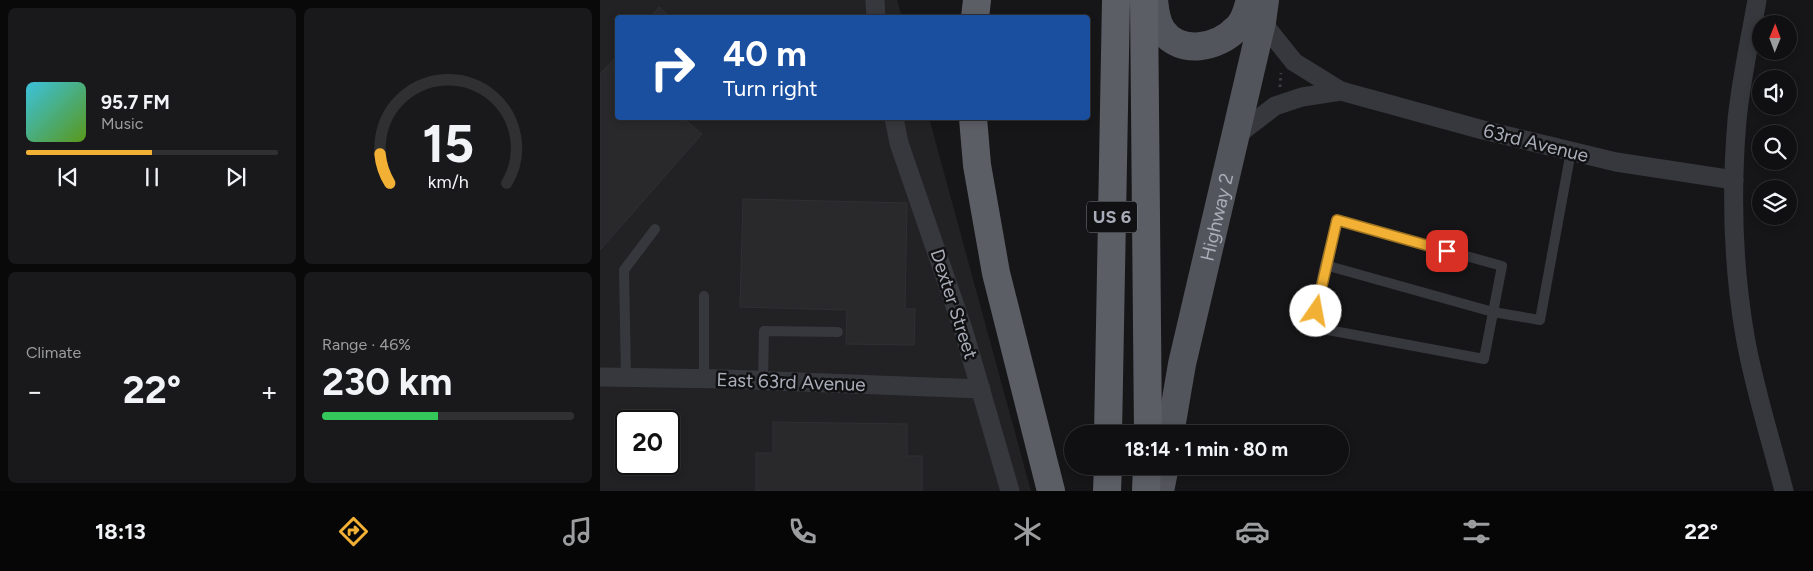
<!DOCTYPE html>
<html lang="en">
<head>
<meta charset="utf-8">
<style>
	body { margin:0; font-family:Figtree,sans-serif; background:#19191b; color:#f1f3f6; height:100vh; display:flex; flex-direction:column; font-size:19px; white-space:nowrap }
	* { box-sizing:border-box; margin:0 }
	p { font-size:16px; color:#9c9d9f }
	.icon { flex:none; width:28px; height:28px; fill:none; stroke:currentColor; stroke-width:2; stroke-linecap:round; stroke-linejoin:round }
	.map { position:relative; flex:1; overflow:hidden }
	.panel { display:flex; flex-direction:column; gap:8px; padding:8px; background:#09090a; width:600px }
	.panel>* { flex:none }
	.guide { position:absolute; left:15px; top:15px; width:475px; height:105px; border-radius:5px; box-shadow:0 2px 8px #0003,0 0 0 1px #303032; background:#1a4fa0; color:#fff; overflow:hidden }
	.needle { width:32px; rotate:1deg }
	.buttons { position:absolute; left:1152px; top:15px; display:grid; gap:10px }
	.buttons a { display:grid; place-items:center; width:45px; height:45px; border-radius:50%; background:#101012; box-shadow:0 2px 8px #0003,0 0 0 1px #303032; font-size:25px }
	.speed { position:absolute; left:15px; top:410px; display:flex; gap:10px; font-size:25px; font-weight:700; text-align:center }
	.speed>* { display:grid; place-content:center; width:65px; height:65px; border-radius:50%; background:#101012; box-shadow:0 2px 8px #0003,0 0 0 1px #303032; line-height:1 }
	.speed .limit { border:2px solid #111; border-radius:8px; background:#fff; color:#111 }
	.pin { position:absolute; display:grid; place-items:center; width:42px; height:42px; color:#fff; margin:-21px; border-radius:10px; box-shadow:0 2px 8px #0006 }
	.me { position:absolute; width:55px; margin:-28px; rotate:12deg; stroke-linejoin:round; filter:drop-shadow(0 0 4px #0008) }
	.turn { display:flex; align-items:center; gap:18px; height:105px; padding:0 25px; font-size:22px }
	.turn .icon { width:65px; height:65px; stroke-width:2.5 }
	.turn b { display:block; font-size:35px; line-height:42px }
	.big { font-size:38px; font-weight:700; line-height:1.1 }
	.panel .widget { flex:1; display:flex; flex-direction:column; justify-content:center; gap:8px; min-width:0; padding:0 18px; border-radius:8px; background:#19191b }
	.panel .dial { align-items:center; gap:0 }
	.dial svg { height:130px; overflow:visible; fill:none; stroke:#303032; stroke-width:7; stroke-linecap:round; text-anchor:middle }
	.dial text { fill:#f1f3f6; stroke:none }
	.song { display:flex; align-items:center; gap:15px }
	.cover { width:60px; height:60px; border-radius:8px; background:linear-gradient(135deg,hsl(190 70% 55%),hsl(90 70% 35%)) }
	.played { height:5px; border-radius:2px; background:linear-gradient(90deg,#f2b134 50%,#303032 50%) }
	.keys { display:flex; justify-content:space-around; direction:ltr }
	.heat { display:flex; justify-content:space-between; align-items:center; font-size:28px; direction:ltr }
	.charge { height:8px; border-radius:4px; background:linear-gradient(90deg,#34c759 46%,#303032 0) }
	.panel .tiles { flex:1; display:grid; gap:8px; grid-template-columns:repeat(2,1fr) }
	.trip { position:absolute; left:464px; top:425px; width:285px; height:50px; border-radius:25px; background:#101012; box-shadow:0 2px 8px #0003,0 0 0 1px #303032; font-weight:700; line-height:50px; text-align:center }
	.tab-bar { display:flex; height:80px; justify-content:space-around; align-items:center; background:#060607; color:#9c9d9f }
	.tab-bar .icon { width:35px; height:35px }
	.tab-bar .on { color:#f2b134 }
	.tab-bar b { font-size:22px; color:#f1f3f6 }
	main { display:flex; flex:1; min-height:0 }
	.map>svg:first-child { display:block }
	.built { fill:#222225; fill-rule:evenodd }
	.building { fill:#29292c; stroke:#303034 }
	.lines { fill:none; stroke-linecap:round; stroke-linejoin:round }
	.path { stroke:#3d3f44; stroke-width:3; stroke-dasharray:2.5 4; stroke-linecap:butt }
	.service { stroke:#37383d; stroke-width:10 }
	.minor { stroke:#37383d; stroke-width:19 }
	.primary { stroke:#53555c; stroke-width:28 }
	.trunk { stroke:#5b5e65; stroke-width:28 }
	.route-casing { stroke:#9d7322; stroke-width:12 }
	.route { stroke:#f2b134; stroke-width:9 }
	.labels { text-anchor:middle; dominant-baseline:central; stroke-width:5; stroke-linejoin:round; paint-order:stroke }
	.shield { fill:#111113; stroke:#7b7e86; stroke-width:1 }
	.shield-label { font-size:18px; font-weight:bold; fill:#a8adb8 }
	.street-label { font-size:19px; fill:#a8adb8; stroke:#111113 }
</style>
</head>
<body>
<main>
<section class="panel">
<div class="tiles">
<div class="widget">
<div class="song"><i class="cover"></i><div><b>95.7 FM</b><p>Music</p></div></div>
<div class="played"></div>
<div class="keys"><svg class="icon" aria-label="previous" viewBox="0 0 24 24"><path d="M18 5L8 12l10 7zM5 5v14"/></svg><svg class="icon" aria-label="pause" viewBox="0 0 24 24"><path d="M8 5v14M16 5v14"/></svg><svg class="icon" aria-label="next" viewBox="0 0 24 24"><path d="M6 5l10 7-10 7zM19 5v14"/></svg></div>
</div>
<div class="widget dial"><svg viewBox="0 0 100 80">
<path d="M14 69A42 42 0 1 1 86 69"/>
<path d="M14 69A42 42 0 0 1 8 51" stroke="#f2b134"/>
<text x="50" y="56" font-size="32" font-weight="700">15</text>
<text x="50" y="72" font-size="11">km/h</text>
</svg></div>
<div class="widget"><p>Climate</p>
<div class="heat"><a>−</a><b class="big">22°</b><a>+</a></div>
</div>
<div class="widget"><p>Range · 46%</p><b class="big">230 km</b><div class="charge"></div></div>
</div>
</section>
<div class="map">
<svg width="1213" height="491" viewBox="0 0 1213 491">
	<rect width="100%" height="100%" fill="#161618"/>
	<path class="built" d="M 0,0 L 297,0 L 302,17 L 18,18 L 18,118 L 329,118 L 431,491 L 0,491 ZM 26,421 L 69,421 L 69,464 L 26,464 Z"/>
	<g class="building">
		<polygon points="59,7 71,18 50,18"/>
		<polygon points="18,55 18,118 83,118 102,134 0,250 0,74"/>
		<polygon points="143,199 307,203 305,309 315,309 314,345 246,344 247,310 140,307"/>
		<polygon points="173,422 307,424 307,456 322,456 322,491 156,491 156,453 173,453"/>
	</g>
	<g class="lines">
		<polyline class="path" points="680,87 681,73"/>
		<g class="service">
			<polyline points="725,265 737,220 902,266 884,359 712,327 725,265 893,312 940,320 971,151"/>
			<polyline points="26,378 24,270 55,229"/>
			<polyline points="104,379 104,296"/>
			<polyline points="163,380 164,331 238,332"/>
		</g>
		<g class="minor">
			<polyline points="275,0 276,18"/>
			<path d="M 1157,0 C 1150,40 1141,80 1137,120 C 1131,191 1133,266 1145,336 C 1154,388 1171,440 1184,491"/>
			<polyline points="662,22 694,62 741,91 883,130 1016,162 1134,180"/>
			<polyline points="294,118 299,143 363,329 410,491"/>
			<polyline points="636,136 675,106 702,97 741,91"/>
			<polyline points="0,377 126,379 381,389"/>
		</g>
		<g class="primary">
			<path d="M 554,0 C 555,10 556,21 562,30 C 580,56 618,48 637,28 C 645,21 647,10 650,0"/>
			<path id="s1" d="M 570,434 L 582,364 L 662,22 L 665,0"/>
			<polyline points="560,491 565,466"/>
		</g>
		<g class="trunk">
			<polyline points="544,0 548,434"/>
			<polyline points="375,18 377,0"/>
			<polyline points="373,118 377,165 396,273 451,491"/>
			<polyline points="508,434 516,0"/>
			<polyline points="507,491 508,466"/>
			<polyline points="546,491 547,466"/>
		</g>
	</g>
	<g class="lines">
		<defs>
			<polyline id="route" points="716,311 737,220 847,251"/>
		</defs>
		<use href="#route" class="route-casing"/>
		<use href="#route" class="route"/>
	</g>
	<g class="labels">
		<rect class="shield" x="487" y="201.5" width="50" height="31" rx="4"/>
		<g class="shield-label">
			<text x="512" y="217">US 6</text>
		</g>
		<g class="street-label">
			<text transform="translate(936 143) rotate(14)">63rd Avenue</text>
			<text stroke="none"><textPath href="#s1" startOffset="222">Highway 2</textPath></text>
			<text transform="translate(354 304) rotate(72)">Dexter Street</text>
			<text transform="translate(191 382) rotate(2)">East 63rd Avenue</text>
		</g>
	</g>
</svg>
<div class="buttons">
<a><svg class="needle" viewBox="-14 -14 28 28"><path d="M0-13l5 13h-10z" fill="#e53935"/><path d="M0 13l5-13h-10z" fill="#9c9d9f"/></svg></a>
<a><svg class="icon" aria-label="sound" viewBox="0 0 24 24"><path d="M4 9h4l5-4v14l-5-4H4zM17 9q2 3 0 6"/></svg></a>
<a><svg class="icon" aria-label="search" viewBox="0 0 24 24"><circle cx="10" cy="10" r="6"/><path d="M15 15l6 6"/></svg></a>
<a><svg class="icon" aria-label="layers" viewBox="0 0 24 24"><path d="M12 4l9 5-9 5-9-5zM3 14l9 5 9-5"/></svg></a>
</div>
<div class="speed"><div class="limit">20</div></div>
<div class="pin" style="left:847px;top:251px;background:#d93025"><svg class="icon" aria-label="arrive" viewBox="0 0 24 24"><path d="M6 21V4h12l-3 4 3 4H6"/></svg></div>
<svg class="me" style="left:716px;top:311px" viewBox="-20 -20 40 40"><circle r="19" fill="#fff"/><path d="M0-13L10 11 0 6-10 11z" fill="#f2b134"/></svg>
<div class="trip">18:14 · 1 min · 80 m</div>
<div class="guide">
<div class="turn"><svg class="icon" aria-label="right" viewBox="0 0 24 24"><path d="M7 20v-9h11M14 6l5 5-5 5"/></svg><div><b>40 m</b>Turn right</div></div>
</div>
</div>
</main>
<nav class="tab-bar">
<b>18:13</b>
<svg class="icon on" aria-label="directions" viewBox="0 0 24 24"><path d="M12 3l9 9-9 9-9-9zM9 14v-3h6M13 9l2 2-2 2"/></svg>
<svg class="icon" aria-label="music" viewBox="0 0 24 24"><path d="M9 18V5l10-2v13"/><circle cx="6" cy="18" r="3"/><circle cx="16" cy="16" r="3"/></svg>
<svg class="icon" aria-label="phone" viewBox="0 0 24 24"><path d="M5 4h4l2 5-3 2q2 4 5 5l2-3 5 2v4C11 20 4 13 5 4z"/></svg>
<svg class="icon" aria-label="climate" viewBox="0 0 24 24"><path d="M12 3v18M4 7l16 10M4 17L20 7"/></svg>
<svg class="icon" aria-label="car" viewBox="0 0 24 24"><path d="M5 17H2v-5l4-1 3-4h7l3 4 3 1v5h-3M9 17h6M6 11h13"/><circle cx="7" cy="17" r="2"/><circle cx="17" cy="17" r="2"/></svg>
<svg class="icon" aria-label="filters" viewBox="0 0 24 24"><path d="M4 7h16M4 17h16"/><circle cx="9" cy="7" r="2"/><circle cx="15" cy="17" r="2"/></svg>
<b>22°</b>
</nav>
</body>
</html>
